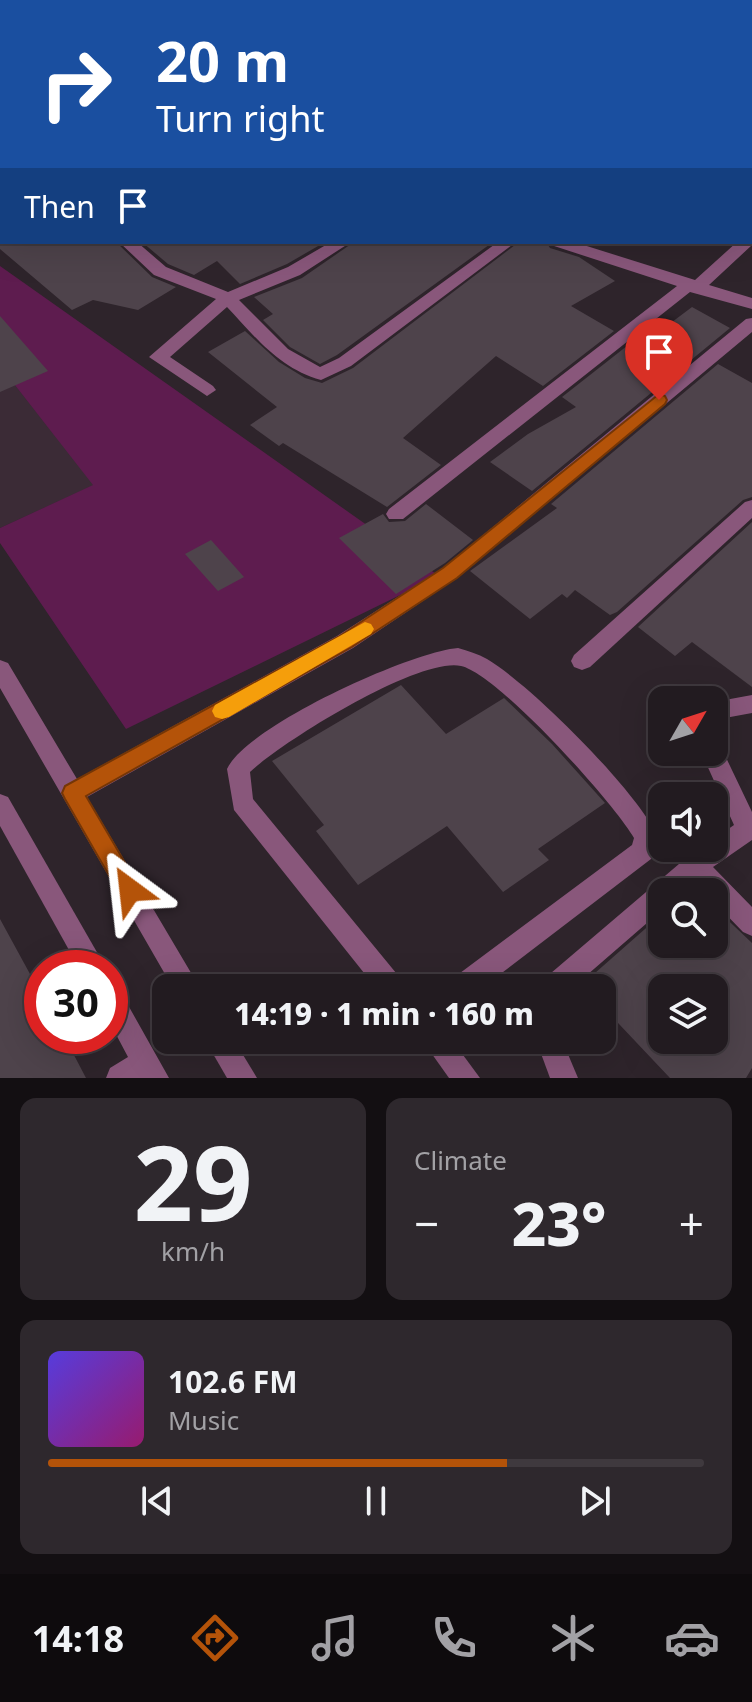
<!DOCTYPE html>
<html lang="en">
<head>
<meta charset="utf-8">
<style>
	body { margin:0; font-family:"Noto Sans",sans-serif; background:#2e282d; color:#f1f3f6; height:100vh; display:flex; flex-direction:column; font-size:30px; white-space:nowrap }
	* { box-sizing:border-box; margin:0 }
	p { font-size:26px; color:#a2a1a5 }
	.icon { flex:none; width:44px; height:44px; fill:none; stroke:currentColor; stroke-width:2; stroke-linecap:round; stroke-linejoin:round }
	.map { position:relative; height:1078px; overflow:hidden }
	.side { display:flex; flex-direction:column; gap:20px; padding:20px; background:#130f12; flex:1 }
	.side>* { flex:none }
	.hud { position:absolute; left:0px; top:0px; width:752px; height:244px; box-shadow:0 8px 32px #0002,0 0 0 2px #3f393e; background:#1a4fa0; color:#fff; overflow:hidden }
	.needle { width:52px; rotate:51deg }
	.controls { position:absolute; left:648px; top:686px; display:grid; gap:16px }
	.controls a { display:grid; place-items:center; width:80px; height:80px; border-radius:16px; background:#221b20; box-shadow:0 8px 32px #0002,0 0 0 2px #3f393e; font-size:40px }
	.speed { position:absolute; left:24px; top:950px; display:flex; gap:16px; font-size:40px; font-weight:700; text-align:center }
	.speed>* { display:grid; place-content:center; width:104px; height:104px; border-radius:50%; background:#221b20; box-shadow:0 8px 32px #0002,0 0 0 2px #3f393e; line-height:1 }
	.speed .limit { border:12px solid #d22; background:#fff; color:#111 }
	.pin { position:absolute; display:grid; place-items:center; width:68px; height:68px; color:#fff; margin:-82px -34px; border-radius:50% 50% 50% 0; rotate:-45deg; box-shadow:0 0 8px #0007 }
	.pin .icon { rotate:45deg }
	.me { position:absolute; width:88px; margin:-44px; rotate:330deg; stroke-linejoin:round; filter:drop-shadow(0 0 6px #0008) }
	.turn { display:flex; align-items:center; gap:28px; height:168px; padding:0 24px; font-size:36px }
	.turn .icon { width:104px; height:104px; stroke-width:2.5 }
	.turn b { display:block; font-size:56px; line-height:68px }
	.then { display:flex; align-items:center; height:76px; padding:0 24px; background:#0003; gap:16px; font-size:30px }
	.big { font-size:60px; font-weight:800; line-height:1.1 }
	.side .card { flex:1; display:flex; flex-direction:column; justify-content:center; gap:12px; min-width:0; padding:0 28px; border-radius:16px; background:#2e282d }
	.side .dial { align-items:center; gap:0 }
	.dial b { font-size:104px; line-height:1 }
	.song { display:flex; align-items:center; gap:24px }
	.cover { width:96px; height:96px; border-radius:12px; background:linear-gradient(135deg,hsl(250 70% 55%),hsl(320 70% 35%)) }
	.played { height:8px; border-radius:4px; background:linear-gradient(90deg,#b45309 70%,#3f393e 70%) }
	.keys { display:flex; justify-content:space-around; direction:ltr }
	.heat { display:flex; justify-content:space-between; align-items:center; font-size:44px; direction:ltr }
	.side .tiles { flex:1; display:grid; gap:20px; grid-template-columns:1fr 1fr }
	.card:last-child { grid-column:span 2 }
	.trip { position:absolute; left:152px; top:974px; width:464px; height:80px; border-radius:16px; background:#221b20; box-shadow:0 8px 32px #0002,0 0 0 2px #3f393e; font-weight:800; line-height:80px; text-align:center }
	.menu { display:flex; height:128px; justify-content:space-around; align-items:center; background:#0e0b0d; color:#a2a1a5 }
	.menu .icon { width:56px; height:56px }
	.menu .active { color:#b45309 }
	.menu b { font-size:36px; color:#f1f3f6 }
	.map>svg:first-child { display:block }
	.built { fill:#3b2b36 }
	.green { fill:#5e1c4f }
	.forest { fill:#7c326a }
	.building { fill:#4e434b; fill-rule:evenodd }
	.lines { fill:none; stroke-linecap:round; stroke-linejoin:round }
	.minor { fill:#89577b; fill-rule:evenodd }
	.route { fill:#b45309; stroke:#753606; stroke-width:2 }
	.slow { fill:#f59e0b }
</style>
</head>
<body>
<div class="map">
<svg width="752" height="1078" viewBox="0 0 752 1078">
	<rect width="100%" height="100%" fill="#2e242b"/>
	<polygon class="built" points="0,366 94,485 0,528"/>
	<polygon class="green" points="0,266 439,576 126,729 0,543 0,528 93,485 0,366"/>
	<polygon class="forest" points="0,0 322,0 2,2 0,141"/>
	<g class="building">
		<polygon points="0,242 116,242 152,277 176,287 138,310 93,300 72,310 0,249"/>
		<polygon points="142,242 325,242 287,264 240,284 217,261 194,275 168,264"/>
		<polygon points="354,242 493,242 337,355 320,364 290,347 263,320 273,314 254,297 302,278"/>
		<polygon points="519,242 546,242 550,248 579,257 615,281 571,306 614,331 543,386 496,356 403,438 441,465 387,507 283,443 279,446 250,425 277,407 208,352 245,331 279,362 305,378 322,383 353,368"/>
		<polygon points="692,307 730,328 532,491 490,462 528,434 576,407 562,397 632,342 644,343"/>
		<polygon points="0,316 48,371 0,392"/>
		<polygon points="718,364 752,383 752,497 743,500 617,612 610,615 575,590 567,598 562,594 530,619 470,571 557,508 551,504"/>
		<polygon points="426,504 473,540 445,563 396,594 339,538 383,514 389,522 405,521"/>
		<polygon points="752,522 752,687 692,642 675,656 638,627"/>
		<polygon points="211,540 244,577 218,591 185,554"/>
		<polygon points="401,685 446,734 504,698 552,744 605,803 538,849 549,860 503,892 447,826 358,885 316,831 324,825 272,761"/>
		<path d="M 714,907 L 752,943 L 752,1068 L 746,1078 L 670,1078 L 602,1006 L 602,988 L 578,988 L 662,914 L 662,944 L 714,944 ZM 662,988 L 714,988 L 714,1040 L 662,1040 Z"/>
		<polygon points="0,919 42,996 42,1036 64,1036 86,1078 0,1078"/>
	</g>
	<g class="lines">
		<g class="minor">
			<polygon points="386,0 405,0 407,2 387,2"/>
			<polygon points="750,23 752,23 750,32"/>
			<rect x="750" y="147" width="2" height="9"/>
			<polygon points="2,159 2,169 0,170 0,160"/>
			<polygon points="750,238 752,245 709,285 752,298 752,309 690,292 403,519 389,519 386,514 389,509 677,286 551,245 549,242 574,242 695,280 737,242 750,242"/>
			<path d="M 119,242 L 137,242 L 166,267 L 228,292 L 288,267 L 331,242 L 351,242 L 300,275 L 239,300 L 288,349 L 320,367 L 339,358 L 498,242 L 516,242 L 351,366 L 321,380 C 280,369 255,337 227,307 L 170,357 L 213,386 L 216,390 L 207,396 L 149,357 L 216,299 L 154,275 Z"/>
			<polygon points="752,318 752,332 457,578 353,648 87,797 200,988 173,988 0,688 0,660 8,663 77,779 337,636 443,568 746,319"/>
			<polygon points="752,500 752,518 590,667 582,670 574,667 571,661 574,655 745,502"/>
			<path d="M 458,648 C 468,651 478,654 487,659 C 531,685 637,791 658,837 L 651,859 L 482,988 L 448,988 L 452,979 L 632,845 L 634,838 C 614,803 498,674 461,666 C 418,657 282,742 250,772 L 253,799 L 401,979 L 405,988 L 376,988 L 234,810 L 227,769 C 247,726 410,652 458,648 Z"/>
			<polygon points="752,695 752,713 714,720 714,702"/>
			<polygon points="714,743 720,745 752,812 752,840 713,867 752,907 752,936 743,932 714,902 714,892 704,892 694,882 682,892 662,892 662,910 572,988 540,988 544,979 686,858 701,848 714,848 714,839 734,825 701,752 714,752"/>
			<polygon points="0,794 8,797 106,968 79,968 0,826"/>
			<polygon points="110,985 119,989 169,1078 106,1078 110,1068 128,1057 110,1023"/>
			<polygon points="205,1040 234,1040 257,1078 227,1078"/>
			<polygon points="422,1040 452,1040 480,1078 449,1078"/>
			<polygon points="536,1040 562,1040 578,1078 550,1078"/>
		</g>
	</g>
	<polygon class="route" points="659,394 665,396 667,400 665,404 457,578 352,647 86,796 141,890 138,898 130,901 122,898 65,799 62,793 65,786 338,637 443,568"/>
	<polygon class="slow" points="365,622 371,624 374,629 371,634 229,717 222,719 215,717 212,711 215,705"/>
</svg>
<div class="controls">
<a><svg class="needle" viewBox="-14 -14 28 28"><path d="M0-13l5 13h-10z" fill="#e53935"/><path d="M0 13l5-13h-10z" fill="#a2a1a5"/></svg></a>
<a><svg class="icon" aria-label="sound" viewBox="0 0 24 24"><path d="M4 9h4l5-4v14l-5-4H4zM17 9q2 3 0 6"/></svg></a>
<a><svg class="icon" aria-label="search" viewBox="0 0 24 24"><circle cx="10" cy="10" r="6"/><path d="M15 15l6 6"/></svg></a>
<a><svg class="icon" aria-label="layers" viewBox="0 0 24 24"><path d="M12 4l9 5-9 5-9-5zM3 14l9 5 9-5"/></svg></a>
</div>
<div class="speed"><div class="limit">30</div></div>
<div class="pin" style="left:659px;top:400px;background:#d93025"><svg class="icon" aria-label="arrive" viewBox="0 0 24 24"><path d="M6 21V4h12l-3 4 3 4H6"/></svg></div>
<svg class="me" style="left:130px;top:890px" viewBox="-20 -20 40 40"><path d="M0-17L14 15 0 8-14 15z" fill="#b45309" stroke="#fff" stroke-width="4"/></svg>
<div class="trip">14:19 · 1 min · 160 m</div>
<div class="hud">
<div class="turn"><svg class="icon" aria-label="right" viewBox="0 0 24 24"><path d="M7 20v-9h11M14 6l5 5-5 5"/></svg><div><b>20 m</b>Turn right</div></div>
<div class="then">Then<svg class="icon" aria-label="arrive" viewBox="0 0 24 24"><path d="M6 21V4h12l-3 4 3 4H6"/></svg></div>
</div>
</div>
<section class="side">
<div class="tiles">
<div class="card dial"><b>29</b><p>km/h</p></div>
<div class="card"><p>Climate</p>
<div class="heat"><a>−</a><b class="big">23°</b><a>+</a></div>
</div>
<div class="card">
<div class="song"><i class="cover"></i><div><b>102.6 FM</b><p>Music</p></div></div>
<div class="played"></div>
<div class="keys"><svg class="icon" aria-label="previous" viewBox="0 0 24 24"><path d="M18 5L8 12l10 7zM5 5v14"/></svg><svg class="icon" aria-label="pause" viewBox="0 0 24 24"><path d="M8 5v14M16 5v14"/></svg><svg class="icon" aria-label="next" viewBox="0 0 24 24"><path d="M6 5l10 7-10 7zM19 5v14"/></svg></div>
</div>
</div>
</section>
<nav class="menu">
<b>14:18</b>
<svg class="icon active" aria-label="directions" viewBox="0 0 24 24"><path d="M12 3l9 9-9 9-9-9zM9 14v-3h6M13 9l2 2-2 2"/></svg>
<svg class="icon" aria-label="music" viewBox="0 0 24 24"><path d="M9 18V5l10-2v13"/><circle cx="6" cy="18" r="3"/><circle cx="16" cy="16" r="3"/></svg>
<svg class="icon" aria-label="phone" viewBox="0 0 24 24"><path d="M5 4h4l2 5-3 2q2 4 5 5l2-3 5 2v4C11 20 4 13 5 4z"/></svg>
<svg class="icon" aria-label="climate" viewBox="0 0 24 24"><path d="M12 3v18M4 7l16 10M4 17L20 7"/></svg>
<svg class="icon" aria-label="car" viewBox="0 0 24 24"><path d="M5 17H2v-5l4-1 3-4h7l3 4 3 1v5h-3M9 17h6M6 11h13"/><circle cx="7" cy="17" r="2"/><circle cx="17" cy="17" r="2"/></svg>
</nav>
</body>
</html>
